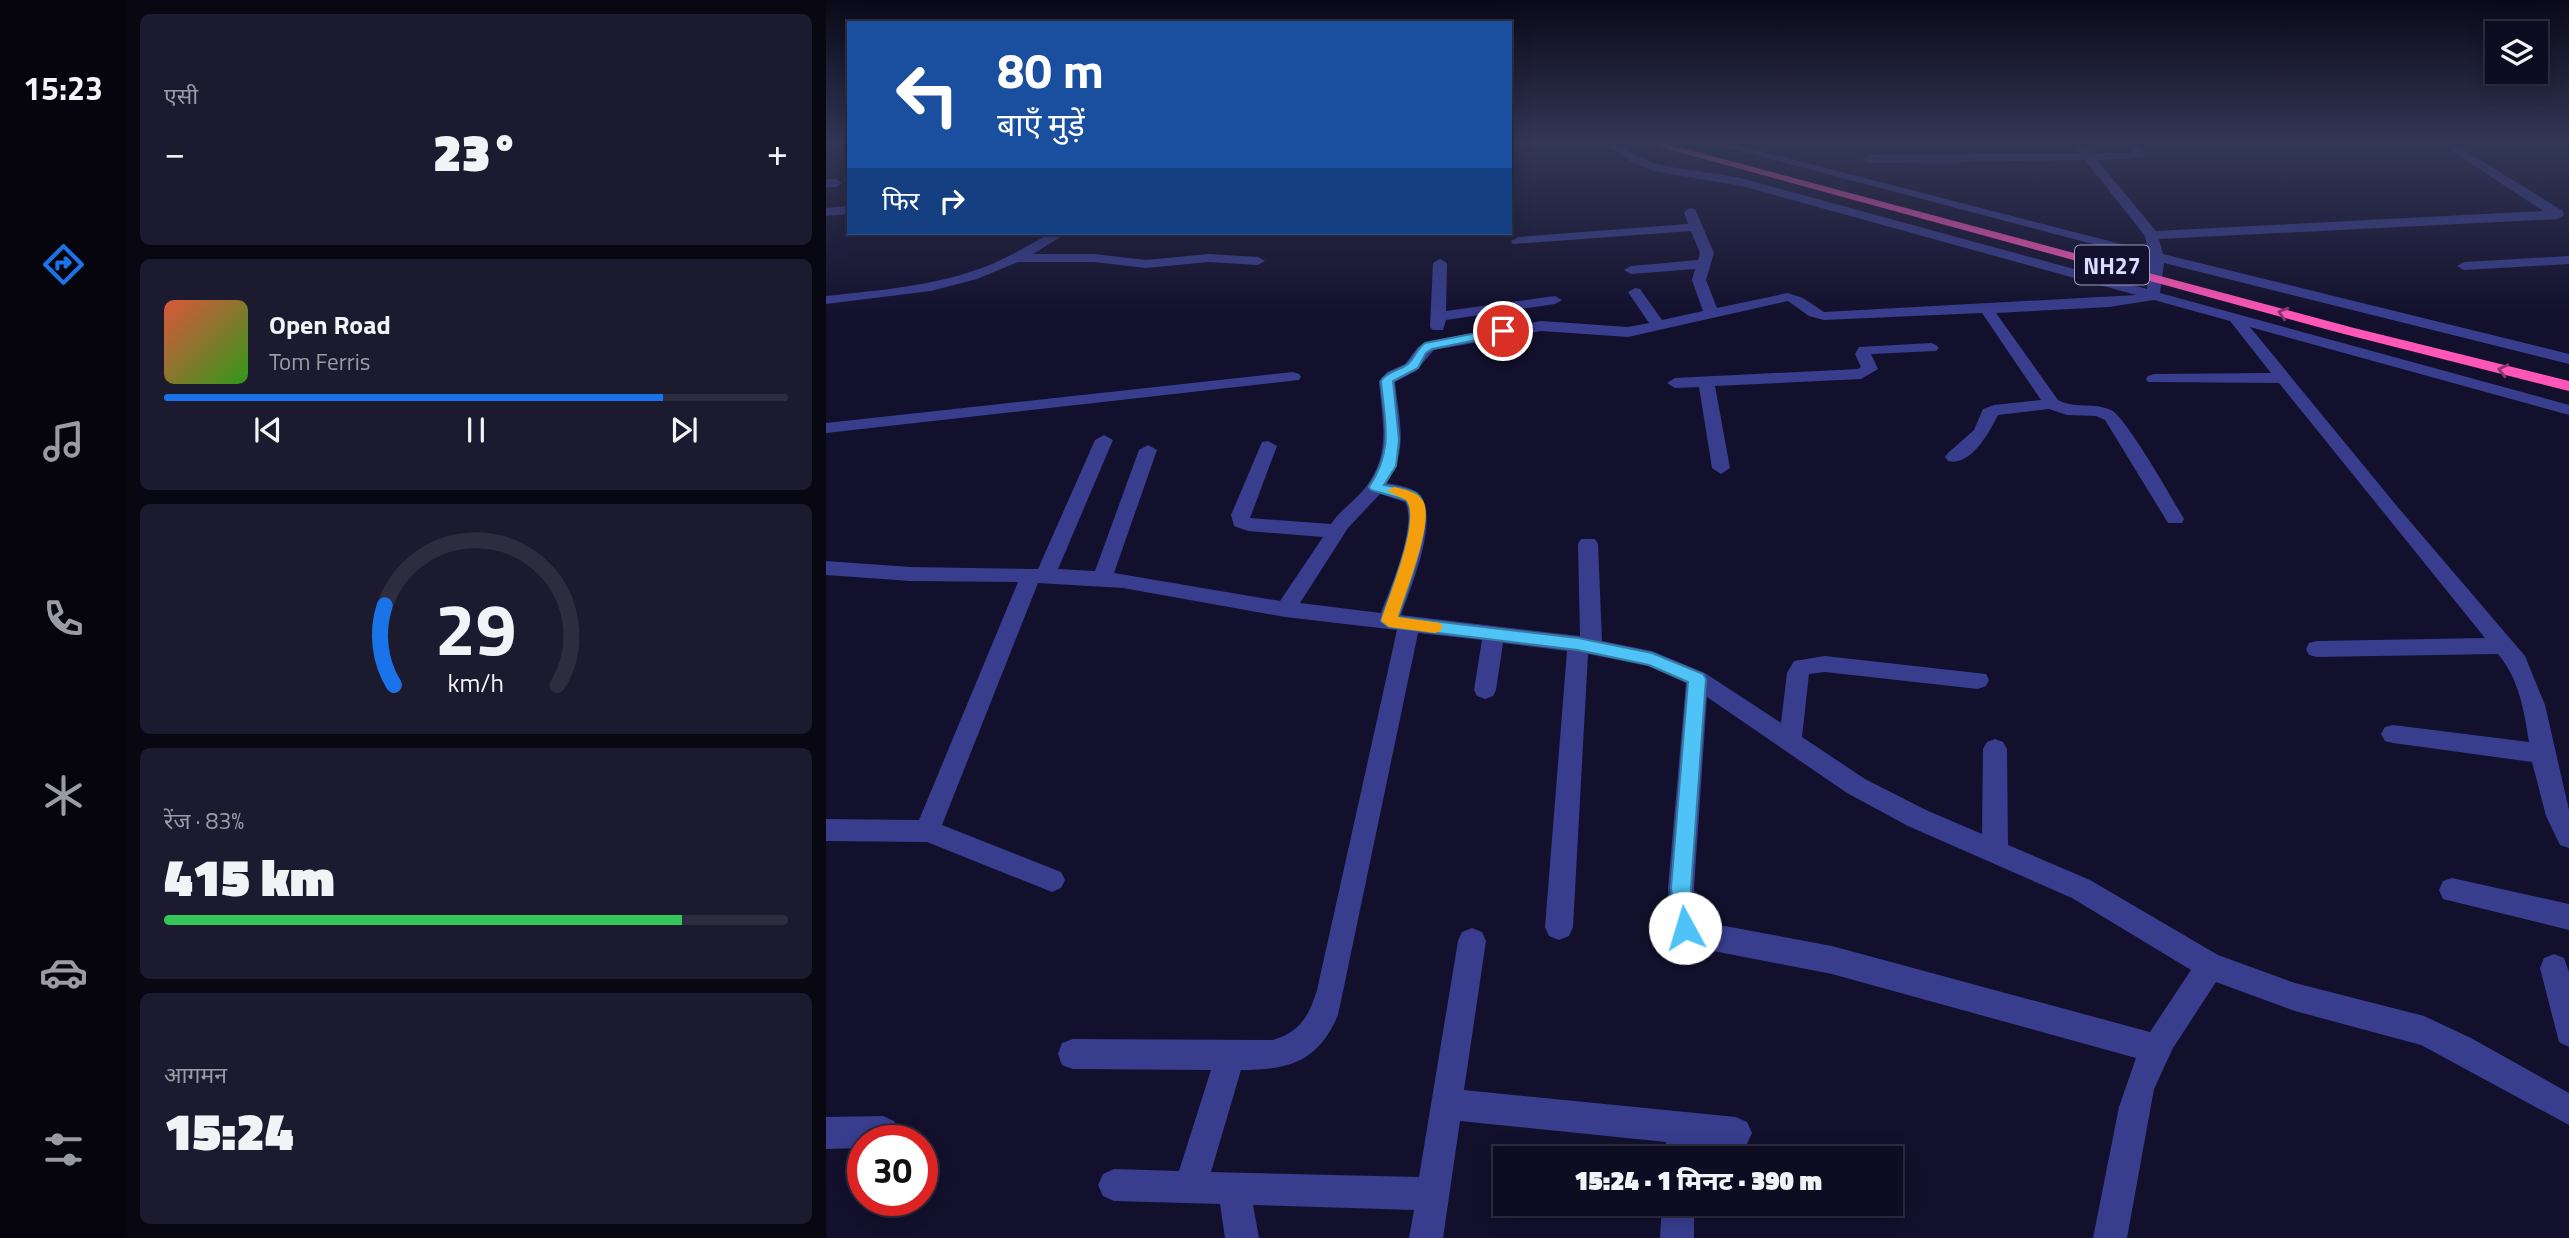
<!DOCTYPE html>
<html lang="hi">
<head>
<meta charset="utf-8">
<style>
	body { margin:0; font-family:"Titillium Web","Noto Sans Devanagari",sans-serif; background:#1c1a2e; color:#f1f3f6; height:100vh; display:flex; flex-direction:column; font-size:26px; white-space:nowrap }
	* { box-sizing:border-box; margin:0 }
	p { font-size:23px; color:#9b9ba5 }
	.icon { flex:none; width:38px; height:38px; fill:none; stroke:currentColor; stroke-width:2; stroke-linecap:round; stroke-linejoin:round }
	.map { position:relative; flex:1; overflow:hidden }
	.side { display:flex; flex-direction:column; gap:14px; padding:14px; background:#080712; width:700px }
	.side>* { flex:none }
	.hud { position:absolute; left:21px; top:21px; width:665px; height:214px; border-radius:0px; box-shadow:0 4px 18px #0003,0 0 0 2px #2e2c3f; background:#1a4fa0; color:#fff; overflow:hidden }
	.tools { position:absolute; left:1659px; top:21px; display:grid; gap:14px }
	.tools a { display:grid; place-items:center; width:63px; height:63px; border-radius:0px; background:#0e0c21; box-shadow:0 4px 18px #0003,0 0 0 2px #2e2c3f; font-size:35px }
	.speed { position:absolute; left:21px; top:1125px; display:flex; gap:14px; font-size:35px; font-weight:700; text-align:center }
	.speed>* { display:grid; place-content:center; width:91px; height:91px; border-radius:50%; background:#0e0c21; box-shadow:0 4px 18px #0003,0 0 0 2px #2e2c3f; line-height:1 }
	.speed .limit { border:10px solid #d22; background:#fff; color:#111 }
	.pin { position:absolute; display:grid; place-items:center; width:60px; height:60px; color:#fff; margin:-30px; border:4px solid #fff; border-radius:50%; box-shadow:0 2px 7px #0007 }
	.me { position:absolute; width:77px; margin:-38px; rotate:354deg; stroke-linejoin:round; filter:drop-shadow(0 0 5px #0008) }
	.turn { display:flex; align-items:center; gap:24px; height:147px; padding:0 35px; font-size:32px }
	.turn .icon { width:91px; height:91px; stroke-width:2.5 }
	.turn b { display:block; font-size:49px; line-height:60px }
	.then { display:flex; align-items:center; height:66px; padding:0 35px; background:#0003; gap:14px; font-size:26px }
	.big { font-size:52px; font-weight:800; line-height:1.1 }
	.side .widget { flex:1; display:flex; flex-direction:column; justify-content:center; gap:10px; min-width:0; padding:0 24px; border-radius:10px; background:#1c1a2e }
	.side .dial { align-items:center; gap:0 }
	.dial svg { height:182px; overflow:visible; fill:none; stroke:#2e2c3f; stroke-width:7; stroke-linecap:round; text-anchor:middle }
	.dial text { fill:#f1f3f6; stroke:none }
	.song { display:flex; align-items:center; gap:21px }
	.cover { width:84px; height:84px; border-radius:10px; background:linear-gradient(135deg,hsl(10 70% 55%),hsl(110 70% 35%)) }
	.played { height:7px; border-radius:4px; background:linear-gradient(90deg,#1a73e8 80%,#2e2c3f 80%) }
	.keys { display:flex; justify-content:space-around; direction:ltr }
	.heat { display:flex; justify-content:space-between; align-items:center; font-size:38px; direction:ltr }
	.charge { height:10px; border-radius:5px; background:linear-gradient(90deg,#34c759 83%,#2e2c3f 0) }
	.trip { position:absolute; left:667px; top:1146px; width:410px; height:70px; border-radius:0px; background:#0e0c21; box-shadow:0 4px 18px #0003,0 0 0 2px #2e2c3f; font-weight:800; line-height:70px; text-align:center }
	main { display:flex; flex:1; min-height:0 }
	.menu { display:flex; flex-direction:column; width:126px; justify-content:space-around; align-items:center; background:#06050d; color:#9b9ba5 }
	.menu .icon { width:49px; height:49px }
	.menu .selected { color:#1a73e8 }
	.menu b { font-size:32px; color:#f1f3f6 }
	.map>svg:first-child { display:block }
	.lines { fill:none; stroke-linecap:round; stroke-linejoin:round }
	.minor { fill:#383d8e; fill-rule:evenodd }
	.highway { fill:#ff56b7; fill-rule:evenodd }
	.oneway { stroke:#883372 }
	.route { fill:#4fc3f7; stroke:#337fa1; stroke-width:2 }
	.slow { fill:#f59e0b }
	.labels { text-anchor:middle; dominant-baseline:central; stroke-width:7; stroke-linejoin:round; paint-order:stroke }
	.shield { fill:#12102c; stroke:#9f9ec0; stroke-width:2 }
	.shield-label { font-size:23px; font-weight:bold; fill:#dbdbff }
</style>
</head>
<body>
<main>
<nav class="menu">
<b>15:23</b>
<svg class="icon selected" aria-label="directions" viewBox="0 0 24 24"><path d="M12 3l9 9-9 9-9-9zM9 14v-3h6M13 9l2 2-2 2"/></svg>
<svg class="icon" aria-label="music" viewBox="0 0 24 24"><path d="M9 18V5l10-2v13"/><circle cx="6" cy="18" r="3"/><circle cx="16" cy="16" r="3"/></svg>
<svg class="icon" aria-label="phone" viewBox="0 0 24 24"><path d="M5 4h4l2 5-3 2q2 4 5 5l2-3 5 2v4C11 20 4 13 5 4z"/></svg>
<svg class="icon" aria-label="climate" viewBox="0 0 24 24"><path d="M12 3v18M4 7l16 10M4 17L20 7"/></svg>
<svg class="icon" aria-label="car" viewBox="0 0 24 24"><path d="M5 17H2v-5l4-1 3-4h7l3 4 3 1v5h-3M9 17h6M6 11h13"/><circle cx="7" cy="17" r="2"/><circle cx="17" cy="17" r="2"/></svg>
<svg class="icon" aria-label="filters" viewBox="0 0 24 24"><path d="M4 7h16M4 17h16"/><circle cx="9" cy="7" r="2"/><circle cx="15" cy="17" r="2"/></svg>
</nav>
<section class="side">
<div class="widget"><p>एसी</p>
<div class="heat"><a>−</a><b class="big">23°</b><a>+</a></div>
</div>
<div class="widget">
<div class="song"><i class="cover"></i><div><b>Open Road</b><p>Tom Ferris</p></div></div>
<div class="played"></div>
<div class="keys"><svg class="icon" aria-label="previous" viewBox="0 0 24 24"><path d="M18 5L8 12l10 7zM5 5v14"/></svg><svg class="icon" aria-label="pause" viewBox="0 0 24 24"><path d="M8 5v14M16 5v14"/></svg><svg class="icon" aria-label="next" viewBox="0 0 24 24"><path d="M6 5l10 7-10 7zM19 5v14"/></svg></div>
</div>
<div class="widget dial"><svg viewBox="0 0 100 80">
<path d="M14 69A42 42 0 1 1 86 69"/>
<path d="M14 69A42 42 0 0 1 10 34" stroke="#1a73e8"/>
<text x="50" y="56" font-size="32" font-weight="700">29</text>
<text x="50" y="72" font-size="11">km/h</text>
</svg></div>
<div class="widget"><p>रेंज · 83%</p><b class="big">415 km</b><div class="charge"></div></div>
<div class="widget"><p>आगमन</p><b class="big">15:24</b></div>
</section>
<div class="map">
<svg width="1743" height="1238" viewBox="0 0 1743 1238">
	<rect width="100%" height="100%" fill="#12102c"/>
	<g class="lines">
		<g class="minor">
			<path d="M 779,144 C 799,144 814,161 835,165 C 864,171 893,173 922,180 L 1321,289 L 1324,259 L 888,144 L 906,144 L 1322,251 L 1319,236 L 1259,160 L 1042,163 L 1036,159 L 1042,155 L 1253,153 L 1247,144 L 1258,144 L 1265,153 L 1306,153 L 1299,144 L 1311,144 L 1320,154 L 1315,158 L 1271,160 L 1330,231 L 1717,211 L 1615,144 L 1628,144 L 1737,211 L 1738,215 L 1732,219 L 1333,239 L 1337,254 L 1743,354 L 1743,364 L 1338,263 L 1334,293 L 1743,405 L 1743,415 L 1424,327 L 1570,505 L 1699,656 L 1719,705 L 1743,810 L 1743,848 L 1734,845 L 1720,816 L 1706,762 L 1567,743 L 1559,741 L 1555,734 L 1559,727 L 1567,725 L 1703,742 C 1698,710 1693,679 1672,654 L 1491,657 L 1483,655 L 1480,649 L 1483,643 L 1491,641 L 1659,638 L 1453,383 L 1322,382 L 1320,379 L 1322,376 L 1328,374 L 1445,373 L 1404,321 L 1328,300 L 1283,307 L 1170,313 L 1232,400 C 1248,409 1268,402 1285,410 C 1300,417 1347,500 1358,519 L 1356,523 L 1342,523 L 1279,420 L 1270,416 L 1241,415 L 1223,409 L 1172,415 C 1164,431 1145,467 1122,461 L 1119,457 L 1122,453 L 1148,430 L 1157,409 L 1168,405 L 1215,400 L 1156,313 L 998,320 L 983,316 L 962,301 L 802,337 L 715,331 L 608,350 L 590,371 L 569,382 C 573,420 583,449 561,483 C 570,485 585,487 592,493 C 616,515 584,589 575,615 L 754,636 L 752,544 L 755,539 L 769,539 L 772,544 L 776,641 L 826,651 L 879,673 L 955,723 L 961,673 L 968,661 L 999,656 L 1160,674 L 1163,680 L 1160,686 L 1152,689 L 999,672 L 983,674 L 976,737 L 1039,779 L 1100,810 L 1156,834 L 1157,749 L 1161,742 L 1169,739 L 1177,742 L 1181,749 L 1182,845 L 1264,880 L 1392,955 L 1469,983 L 1598,1016 L 1645,1038 L 1743,1093 L 1743,1125 L 1595,1045 L 1469,1011 L 1390,982 L 1347,1048 L 1328,1089 L 1301,1238 L 1267,1238 L 1293,1107 L 1310,1058 L 1006,974 L 872,948 L 849,937 L 845,928 L 842,888 L 860,683 L 822,666 L 762,654 L 747,927 L 743,936 L 733,940 L 723,936 L 719,927 L 741,651 L 677,643 L 670,690 L 667,696 L 659,699 L 651,696 L 648,690 L 656,640 L 592,633 L 512,1015 C 492,1062 463,1070 415,1070 L 385,1172 L 593,1177 L 632,941 L 636,932 L 646,928 L 656,932 L 660,941 L 638,1090 L 910,1117 L 921,1122 L 926,1133 L 921,1144 L 910,1149 L 871,1145 L 871,1158 L 839,1158 L 840,1142 L 634,1121 L 617,1238 L 583,1238 L 588,1210 L 427,1205 L 433,1238 L 399,1238 L 394,1204 L 288,1201 L 277,1196 L 272,1185 L 277,1174 L 288,1169 L 353,1171 L 385,1070 L 247,1069 L 236,1065 L 232,1054 L 236,1043 L 247,1039 L 447,1040 C 474,1032 483,1016 491,990 L 571,630 L 459,617 L 297,588 L 212,583 L 116,825 L 235,872 L 239,880 L 235,888 L 226,892 L 101,842 L 0,841 L 0,819 L 93,820 L 192,582 L 84,581 L 0,575 L 0,561 L 84,567 L 212,569 L 269,440 L 278,435 L 287,440 L 232,569 L 269,571 L 313,450 L 322,445 L 331,450 L 288,573 L 454,601 L 497,537 L 422,531 L 408,526 L 405,515 L 436,442 L 442,441 L 451,446 L 424,518 L 505,524 C 514,510 529,501 539,488 C 566,454 556,421 553,381 L 561,372 L 579,364 L 592,347 L 603,341 L 715,321 L 802,327 L 823,323 L 802,292 L 809,288 L 814,289 L 836,320 L 877,311 L 866,280 L 869,269 L 805,274 L 798,270 L 805,266 L 872,260 L 874,253 L 865,231 L 687,244 L 685,241 L 692,237 L 862,224 L 858,212 L 864,208 L 869,209 L 888,253 L 880,280 L 891,308 L 962,293 L 977,298 L 998,312 L 1310,295 L 916,186 L 827,171 L 805,162 ZM 554,494 L 579,502 C 592,526 564,588 555,613 L 474,603 L 522,528 ZM 881,697 L 1021,793 L 1082,826 L 1246,898 L 1365,970 L 1324,1032 L 1006,946 L 872,921 L 868,888 Z"/>
			<polygon points="0,179 10,179 16,183 10,187 0,187"/>
			<polygon points="23,206 23,214 0,216 0,208"/>
			<path d="M 225,233 L 241,233 L 207,254 L 268,254 L 320,260 L 382,254 L 432,257 L 439,261 L 432,265 L 382,262 L 320,268 L 268,262 L 192,262 L 151,279 L 105,291 L 0,304 L 0,296 C 55,290 110,286 161,266 C 184,257 204,244 225,233 Z"/>
			<polygon points="1743,256 1743,264 1638,270 1631,266 1638,262"/>
			<polygon points="614,259 621,263 620,311 729,296 736,300 729,304 620,320 617,330 607,330 604,327 607,263"/>
			<polygon points="1105,343 1110,345 1113,348 1110,351 1045,354 1052,369 1035,379 889,386 904,468 895,474 886,468 873,387 849,388 841,383 849,378 1032,369 1035,367 1029,354 1033,347"/>
			<polygon points="467,372 473,374 475,377 473,380 0,433 0,423"/>
			<polygon points="1626,878 1743,904 1743,930 1617,899 1613,890 1617,881"/>
			<polygon points="1728,954 1738,958 1743,972 1743,1047 1733,1042 1714,968 1718,958"/>
			<polygon points="57,1116 68,1121 73,1132 69,1141 37,1141 37,1148 0,1149 0,1117"/>
			<polygon points="836,1204 868,1204 868,1238 834,1238"/>
		</g>
		<polygon class="highway" points="823,144 841,144 1528,328 1743,381 1743,391 1518,334"/>
	</g>
	<defs><path id="oneway-chevron" d="M-2-3.5L2.5 0L-2 3.5" fill="none" stroke-width="1.6" stroke-linecap="round" stroke-linejoin="round" transform="scale(1.75)"/></defs>
	<g class="oneway">
		<use href="#oneway-chevron" transform="translate(1457 313) rotate(-164)"/>
		<use href="#oneway-chevron" transform="translate(1677 370) rotate(-166)"/>
	</g>
	<linearGradient id="sky" x2="0" y2="1"><stop stop-color="#0a0918"/><stop offset="0.45" stop-color="#333756"/><stop offset="1" stop-color="#333756" stop-opacity="0"/></linearGradient>
	<rect width="1743" height="317" fill="url(#sky)"/>
	<path class="route" d="M 677,328 L 681,329 L 681,334 L 606,349 L 600,353 L 592,368 L 567,381 L 573,440 L 570,466 L 558,485 C 568,487 581,489 590,493 C 615,508 579,594 572,617 L 752,638 L 826,653 L 877,674 L 880,679 L 865,888 L 869,928 L 866,934 L 859,937 L 851,934 L 845,888 L 862,682 L 823,665 L 752,650 L 563,627 L 555,621 C 562,598 596,518 580,500 L 545,490 L 543,487 C 568,449 559,424 555,381 C 562,370 576,371 584,362 C 590,355 591,349 599,343 Z"/>
	<path class="slow" d="M 568,487 C 579,490 591,491 597,501 C 609,521 579,593 572,617 L 614,623 L 617,627 L 614,631 L 609,633 L 563,627 L 555,621 C 562,598 596,518 580,500 L 561,491 Z"/>
	<g class="labels">
		<rect class="shield" x="1249" y="245.5" width="74" height="39" rx="5"/>
		<g class="shield-label">
			<text x="1286" y="265">NH27</text>
		</g>
	</g>
</svg>
<div class="tools">
<a><svg class="icon" aria-label="layers" viewBox="0 0 24 24"><path d="M12 4l9 5-9 5-9-5zM3 14l9 5 9-5"/></svg></a>
</div>
<div class="speed"><div class="limit">30</div></div>
<div class="pin" style="left:677px;top:331px;background:#d93025"><svg class="icon" aria-label="arrive" viewBox="0 0 24 24"><path d="M6 21V4h12l-3 4 3 4H6"/></svg></div>
<svg class="me" style="left:859px;top:928px" viewBox="-20 -20 40 40"><circle r="19" fill="#fff"/><path d="M0-13L10 11 0 6-10 11z" fill="#4fc3f7"/></svg>
<div class="trip">15:24 · 1 मिनट · 390 m</div>
<div class="hud">
<div class="turn"><svg class="icon" aria-label="left" viewBox="0 0 24 24"><path d="M17 20v-9H6M10 6l-5 5 5 5"/></svg><div><b>80 m</b>बाएँ मुड़ें</div></div>
<div class="then">फिर<svg class="icon" aria-label="right" viewBox="0 0 24 24"><path d="M7 20v-9h11M14 6l5 5-5 5"/></svg></div>
</div>
</div>
</main>
</body>
</html>
